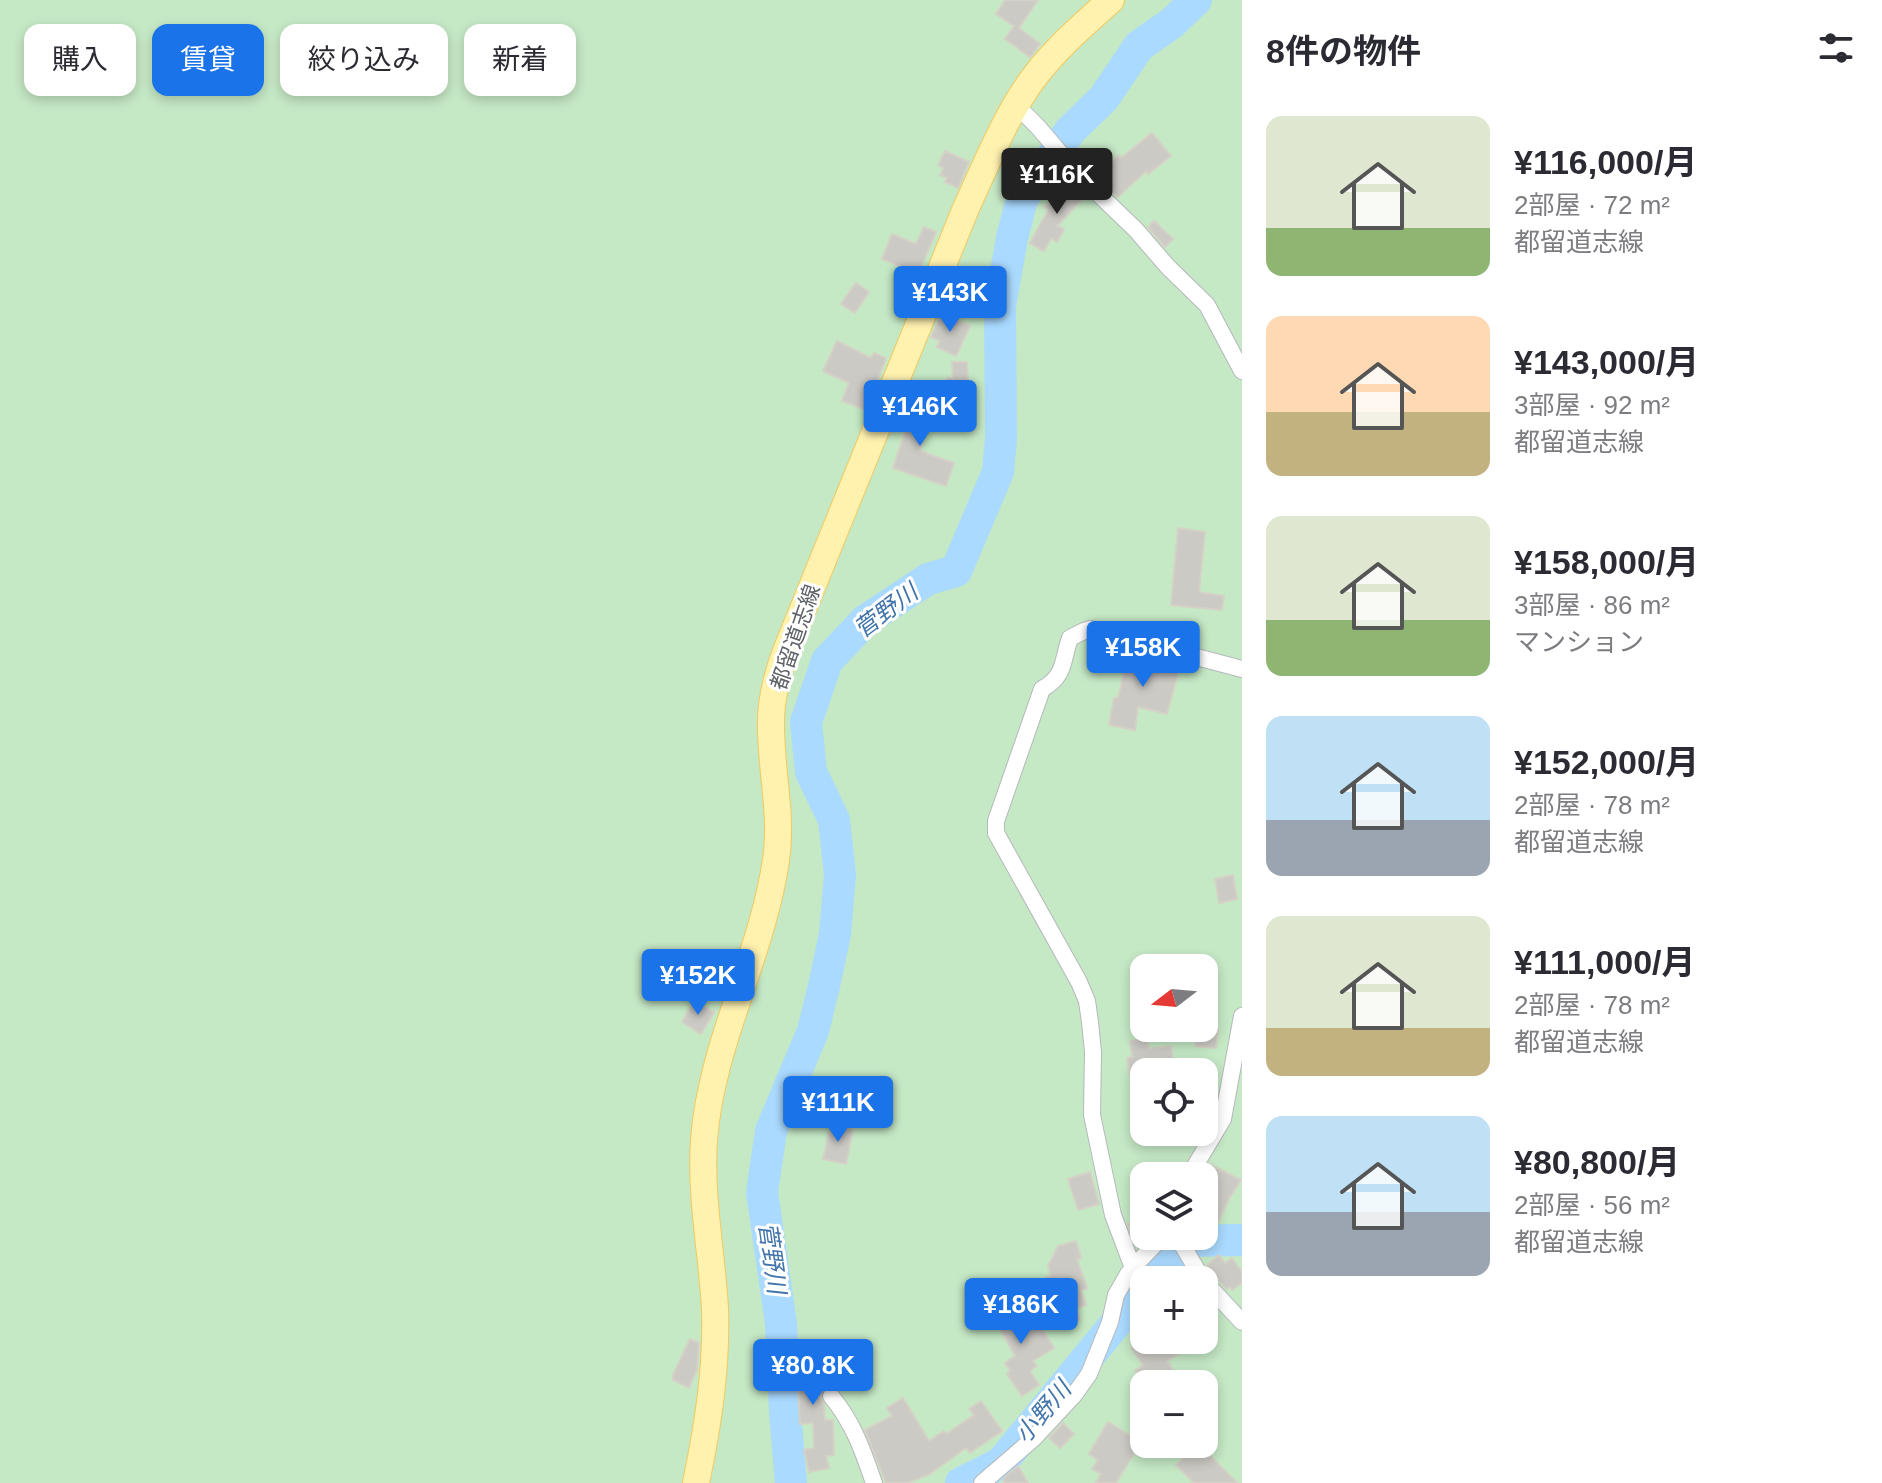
<!DOCTYPE html>
<html lang="ja">
<head>
<meta charset="utf-8">
<style>
  body { margin:0; font-family:Arial,"Noto Sans JP",sans-serif; background:#f7f7f7; color:#2b2b33; height:100vh; display:flex; flex-direction:column; font-size:30px; white-space:nowrap }
  * { box-sizing:border-box; margin:0 }
  p { font-size:26px; color:#7c7c81 }
  .icon { flex:none; width:44px; height:44px; fill:none; stroke:currentColor; stroke-width:2; stroke-linecap:round; stroke-linejoin:round }
  .map { position:relative; flex:1; overflow:hidden }
  .details { display:flex; flex-direction:column; background:#fff; width:640px }
  .details>* { flex:none }
  .guide { position:absolute; left:24px; top:24px; width:760px; height:72px; display:flex; gap:16px }
  .needle { width:52px; rotate:254deg }
  .fabs { position:absolute; left:1130px; top:954px; display:grid; gap:16px }
  .fabs a { display:grid; place-items:center; width:88px; height:88px; border-radius:16px; background:#fff; box-shadow:0 4px 12px #0003; font-size:40px }
  .price { position:absolute; translate:-50% -68px; padding:0 18px; border-radius:8px; background:#1a73e8; color:#fff; font-size:26px; line-height:52px; filter:drop-shadow(0 2px 4px #0008) }
  .price::after { content:''; position:absolute; left:50%; top:48px; width:24px; height:18px; margin-left:-12px; background:inherit; clip-path:polygon(0 0,100% 0,50% 100%) }
  .price.active { background:#222; color:#fff }
  ul { padding:0; list-style:none }
  li { display:flex; align-items:center; gap:24px; height:200px; padding:0 24px }
  li span { display:grid; place-items:center; flex:none; width:224px; height:160px; border-radius:16px; color:#555 }
  li>.icon { margin-inline-start:auto }
  span .icon { width:96px; height:96px; fill:#fffc; stroke-width:1 }
  li b { font-size:34px }
  h2 { display:flex; justify-content:space-between; align-items:center; height:96px; padding:0 24px; font-size:34px }
  .pill { padding:0 28px; border-radius:16px; background:#fff; box-shadow:0 4px 12px #0003; font-size:28px; line-height:72px }
  .pill.active { background:#1a73e8; color:#fff }
  main { display:flex; flex:1; min-height:0 }
  .map>svg:first-child { display:block }
</style>
</head>
<body>
<main>
<div class="map">
<svg width="1242" height="1483" viewBox="0 0 1242 1483">
  <rect width="100%" height="100%" fill="#f1efe8"/>
  <!-- green -->
  <path fill="#c5e8c5" fill-rule="evenodd" d="M0,0H1242V1483H0ZM1144,968H1204V1028H1144ZM1144,1072H1204V1132H1144ZM1144,1176H1204V1236H1144ZM1144,1280H1204V1340H1144ZM1144,1384H1204V1444H1144Z"/>
  <g fill="none" stroke-linecap="round" stroke-linejoin="round">
    <!-- river -->
    <g stroke="#aadaff" stroke-width="32">
      <polyline points="1152,1280 1184,1241 1242,1240"/>
      <polyline points="791,1483 785,1412 781,1324 762,1192 771,1131 813,1031 824,986 835,934 840,875 834,820 811,772 806,722 827,661 866,620 928,579 956,571 998,472 1001,438 1000,306 1012,238 1022,199 1070,131 1104,98 1139,46 1172,23 1196,0"/>
      <polyline points="961,1483 1001,1463 1144,1289"/>
    </g>
  </g>
  <!-- building -->
  <g fill="#cccac5" stroke="#d6d1c6" stroke-width="2">
    <polygon points="1005,0 1038,0 1019,28 1040,44 1030,57 1005,39 1014,26 996,14"/>
    <polygon points="1152,133 1171,156 1148,174 1146,171 1118,197 1096,176 1119,155 1121,158"/>
    <polygon points="945,151 969,162 958,188 945,182 947,178 940,175 944,168 938,165"/>
    <polygon points="1070,181 1085,196 1057,226 1064,229 1057,242 1051,238 1044,251 1030,243 1048,210 1045,207"/>
    <polygon points="1154,221 1173,239 1165,247 1148,227"/>
    <polygon points="924,227 936,232 918,274 882,259 892,234 916,244"/>
    <polygon points="856,283 869,292 855,313 841,304"/>
    <polygon points="942,313 970,326 956,356 937,347 940,341 931,337"/>
    <polygon points="837,341 871,358 874,353 886,358 866,410 842,401 849,383 823,371"/>
    <polygon points="952,362 967,362 969,412 948,413 947,378 953,378"/>
    <polygon points="910,401 933,407 920,451 954,463 946,486 893,468 906,429 902,428"/>
    <polygon points="1178,528 1205,532 1199,592 1224,596 1222,610 1171,605"/>
    <polygon points="1129,650 1180,665 1167,714 1138,707 1135,730 1109,725 1114,698 1118,698"/>
    <polygon points="1233,875 1237,899 1219,903 1215,879"/>
    <polygon points="694,1001 714,1012 701,1034 682,1022"/>
    <polygon points="1197,1028 1218,1029 1216,1048 1195,1046"/>
    <polygon points="1147,1038 1149,1049 1171,1046 1175,1072 1144,1072 1130,1075 1127,1058 1132,1057 1130,1041"/>
    <polygon points="831,1124 853,1130 846,1164 823,1159"/>
    <polygon points="1209,1164 1241,1180 1228,1201 1218,1223 1204,1216 1204,1172"/>
    <polygon points="1090,1172 1099,1204 1078,1210 1068,1179"/>
    <polygon points="1144,1219 1144,1240 1136,1245 1128,1224"/>
    <polygon points="1076,1241 1081,1258 1077,1259 1087,1288 1081,1290 1086,1305 1076,1309 1080,1320 1067,1324 1057,1294 1052,1296 1046,1277 1051,1276 1048,1266 1058,1246"/>
    <polygon points="1219,1255 1225,1263 1232,1258 1242,1272 1242,1283 1232,1290 1230,1287 1227,1289 1212,1273 1207,1265"/>
    <polygon points="1000,1295 1020,1331 1036,1320 1054,1348 1033,1361 1037,1366 1030,1371 1039,1385 1022,1396 1007,1374 1010,1371 1005,1363 1015,1356 986,1303"/>
    <polygon points="690,1339 699,1343 697,1370 689,1388 673,1380 673,1375"/>
    <polygon points="1143,1340 1202,1340 1167,1361 1183,1384 1158,1384 1154,1378 1145,1384 1135,1371 1143,1365 1131,1348"/>
    <polygon points="817,1345 823,1388 820,1398 824,1405 825,1420 833,1420 834,1455 826,1456 829,1468 809,1472 804,1450 814,1448 813,1423 800,1424 798,1386 793,1348"/>
    <polygon points="903,1398 929,1441 944,1431 946,1434 974,1415 969,1409 981,1401 1002,1431 970,1453 966,1448 928,1475 907,1483 886,1483 865,1430 892,1416 887,1408"/>
    <polygon points="1108,1422 1141,1442 1116,1483 1096,1483 1101,1474 1092,1469 1098,1460 1089,1454"/>
    <polygon points="1063,1423 1074,1434 1060,1448 1049,1438"/>
    <polygon points="1197,1444 1199,1444 1237,1483 1194,1483 1176,1465"/>
    <polygon points="1018,1466 1028,1483 1005,1483 1003,1479"/>
  </g>
  <g fill="none" stroke-linecap="round" stroke-linejoin="round">
    <defs>
      <g id="street">
        <polyline points="1017,106 1038,127 1078,174 1136,230 1168,267 1207,305 1242,371"/>
        <polyline points="1189,1176 1223,1119 1242,1016"/>
        <polyline points="1177,1236 1203,1280"/>
        <path d="M1133,1268L1113,1215L1092,1115L1093,1052L1090,1022L1087,1001L1079,982L996,833V821L1042,689C1066,676 1062,660 1070,638L1084,631L1091,629L1242,669"/>
        <polyline points="1204,1281 1242,1322"/>
        <path d="M831,1396C853,1422 863,1451 874,1483"/>
        <polyline points="982,1483 1033,1439 1074,1395 1089,1374 1110,1322 1116,1295 1128,1274 1140,1260 1163,1236"/>
      </g>
      <path id="primary" d="M696,1483C708,1425 717,1368 715,1309C712,1253 700,1196 704,1140C711,1044 762,956 776,860C783,814 770,768 771,721C771,697 778,673 786,651L966,208C986,165 1004,119 1032,80C1054,50 1083,25 1111,0"/>
    </defs>
    <!-- street casing -->
    <use href="#street" stroke="#b5b8bc" stroke-width="18"/>
    <!-- primary casing -->
    <use href="#primary" stroke="#f2c960" stroke-width="28"/>
    <!-- street -->
    <use href="#street" stroke="#fff" stroke-width="16"/>
    <!-- primary -->
    <use href="#primary" stroke="#fff2af" stroke-width="26"/>
  </g>
  <g text-anchor="middle" stroke-width="6" stroke-linejoin="round" paint-order="stroke">
    <!-- street labels -->
    <g font-size="22" fill="#5f6368" stroke="#fff">
      <text transform="translate(795 637) rotate(-71)" y="8">都留道志線</text>
    </g>
    <!-- water labels -->
    <g font-size="24" font-style="italic" fill="#4174aa" stroke="#fff">
      <text transform="translate(886 611) rotate(-37)" y="8">菅野川</text>
      <text transform="translate(772 1258) rotate(82)" y="8">菅野川</text>
      <text transform="translate(1043 1412) rotate(-50)" y="8">小野川</text>
    </g>
  </g>
</svg>
<div class="fabs">
<a><svg class="needle" viewBox="-14 -14 28 28"><path d="M0-13l5 13h-10z" fill="#e53935"/><path d="M0 13l5-13h-10z" fill="#7c7c81"/></svg></a>
<a><svg class="icon" aria-label="locate" viewBox="0 0 24 24"><circle cx="12" cy="12" r="6"/><path d="M12 2v4M12 18v4M2 12h4M18 12h4"/></svg></a>
<a><svg class="icon" aria-label="layers" viewBox="0 0 24 24"><path d="M12 4l9 5-9 5-9-5zM3 14l9 5 9-5"/></svg></a>
<a>+</a>
<a>−</a>
</div>
<b class="price active" style="left:1057px;top:216px">¥116K</b>
<b class="price" style="left:950px;top:334px">¥143K</b>
<b class="price" style="left:920px;top:448px">¥146K</b>
<b class="price" style="left:1143px;top:689px">¥158K</b>
<b class="price" style="left:698px;top:1017px">¥152K</b>
<b class="price" style="left:838px;top:1144px">¥111K</b>
<b class="price" style="left:1021px;top:1346px">¥186K</b>
<b class="price" style="left:813px;top:1407px">¥80.8K</b>
<div class="guide">
<a class="pill">購入</a>
<a class="pill active">賃貸</a>
<a class="pill">絞り込み</a>
<a class="pill">新着</a>
</div>
</div>
<section class="details">
<h2>8件の物件<svg class="icon" aria-label="filters" viewBox="0 0 24 24"><path d="M4 7h16M4 17h16"/><circle cx="9" cy="7" r="2"/><circle cx="15" cy="17" r="2"/></svg></h2>
<ul>
<li><span style="background:linear-gradient(#dfe7d0 70%,#8fb573 0)"><svg class="icon" aria-label="home" viewBox="0 0 24 24"><path d="M3 11l9-7 9 7M6 9v11h12V9"/></svg></span><div><b>¥116,000/月</b><p>2部屋 · 72 m²</p><p>都留道志線</p></div></li>
<li><span style="background:linear-gradient(#ffd9b3 60%,#c2b280 0)"><svg class="icon" aria-label="home" viewBox="0 0 24 24"><path d="M3 11l9-7 9 7M6 9v11h12V9"/></svg></span><div><b>¥143,000/月</b><p>3部屋 · 92 m²</p><p>都留道志線</p></div></li>
<li><span style="background:linear-gradient(#dfe7d0 65%,#8fb573 0)"><svg class="icon" aria-label="home" viewBox="0 0 24 24"><path d="M3 11l9-7 9 7M6 9v11h12V9"/></svg></span><div><b>¥158,000/月</b><p>3部屋 · 86 m²</p><p>マンション</p></div></li>
<li><span style="background:linear-gradient(#bfe0f5 65%,#9aa5b1 0)"><svg class="icon" aria-label="home" viewBox="0 0 24 24"><path d="M3 11l9-7 9 7M6 9v11h12V9"/></svg></span><div><b>¥152,000/月</b><p>2部屋 · 78 m²</p><p>都留道志線</p></div></li>
<li><span style="background:linear-gradient(#dfe7d0 70%,#c2b280 0)"><svg class="icon" aria-label="home" viewBox="0 0 24 24"><path d="M3 11l9-7 9 7M6 9v11h12V9"/></svg></span><div><b>¥111,000/月</b><p>2部屋 · 78 m²</p><p>都留道志線</p></div></li>
<li><span style="background:linear-gradient(#bfe0f5 60%,#9aa5b1 0)"><svg class="icon" aria-label="home" viewBox="0 0 24 24"><path d="M3 11l9-7 9 7M6 9v11h12V9"/></svg></span><div><b>¥80,800/月</b><p>2部屋 · 56 m²</p><p>都留道志線</p></div></li>
</ul>
</section>
</main>
</body>
</html>
